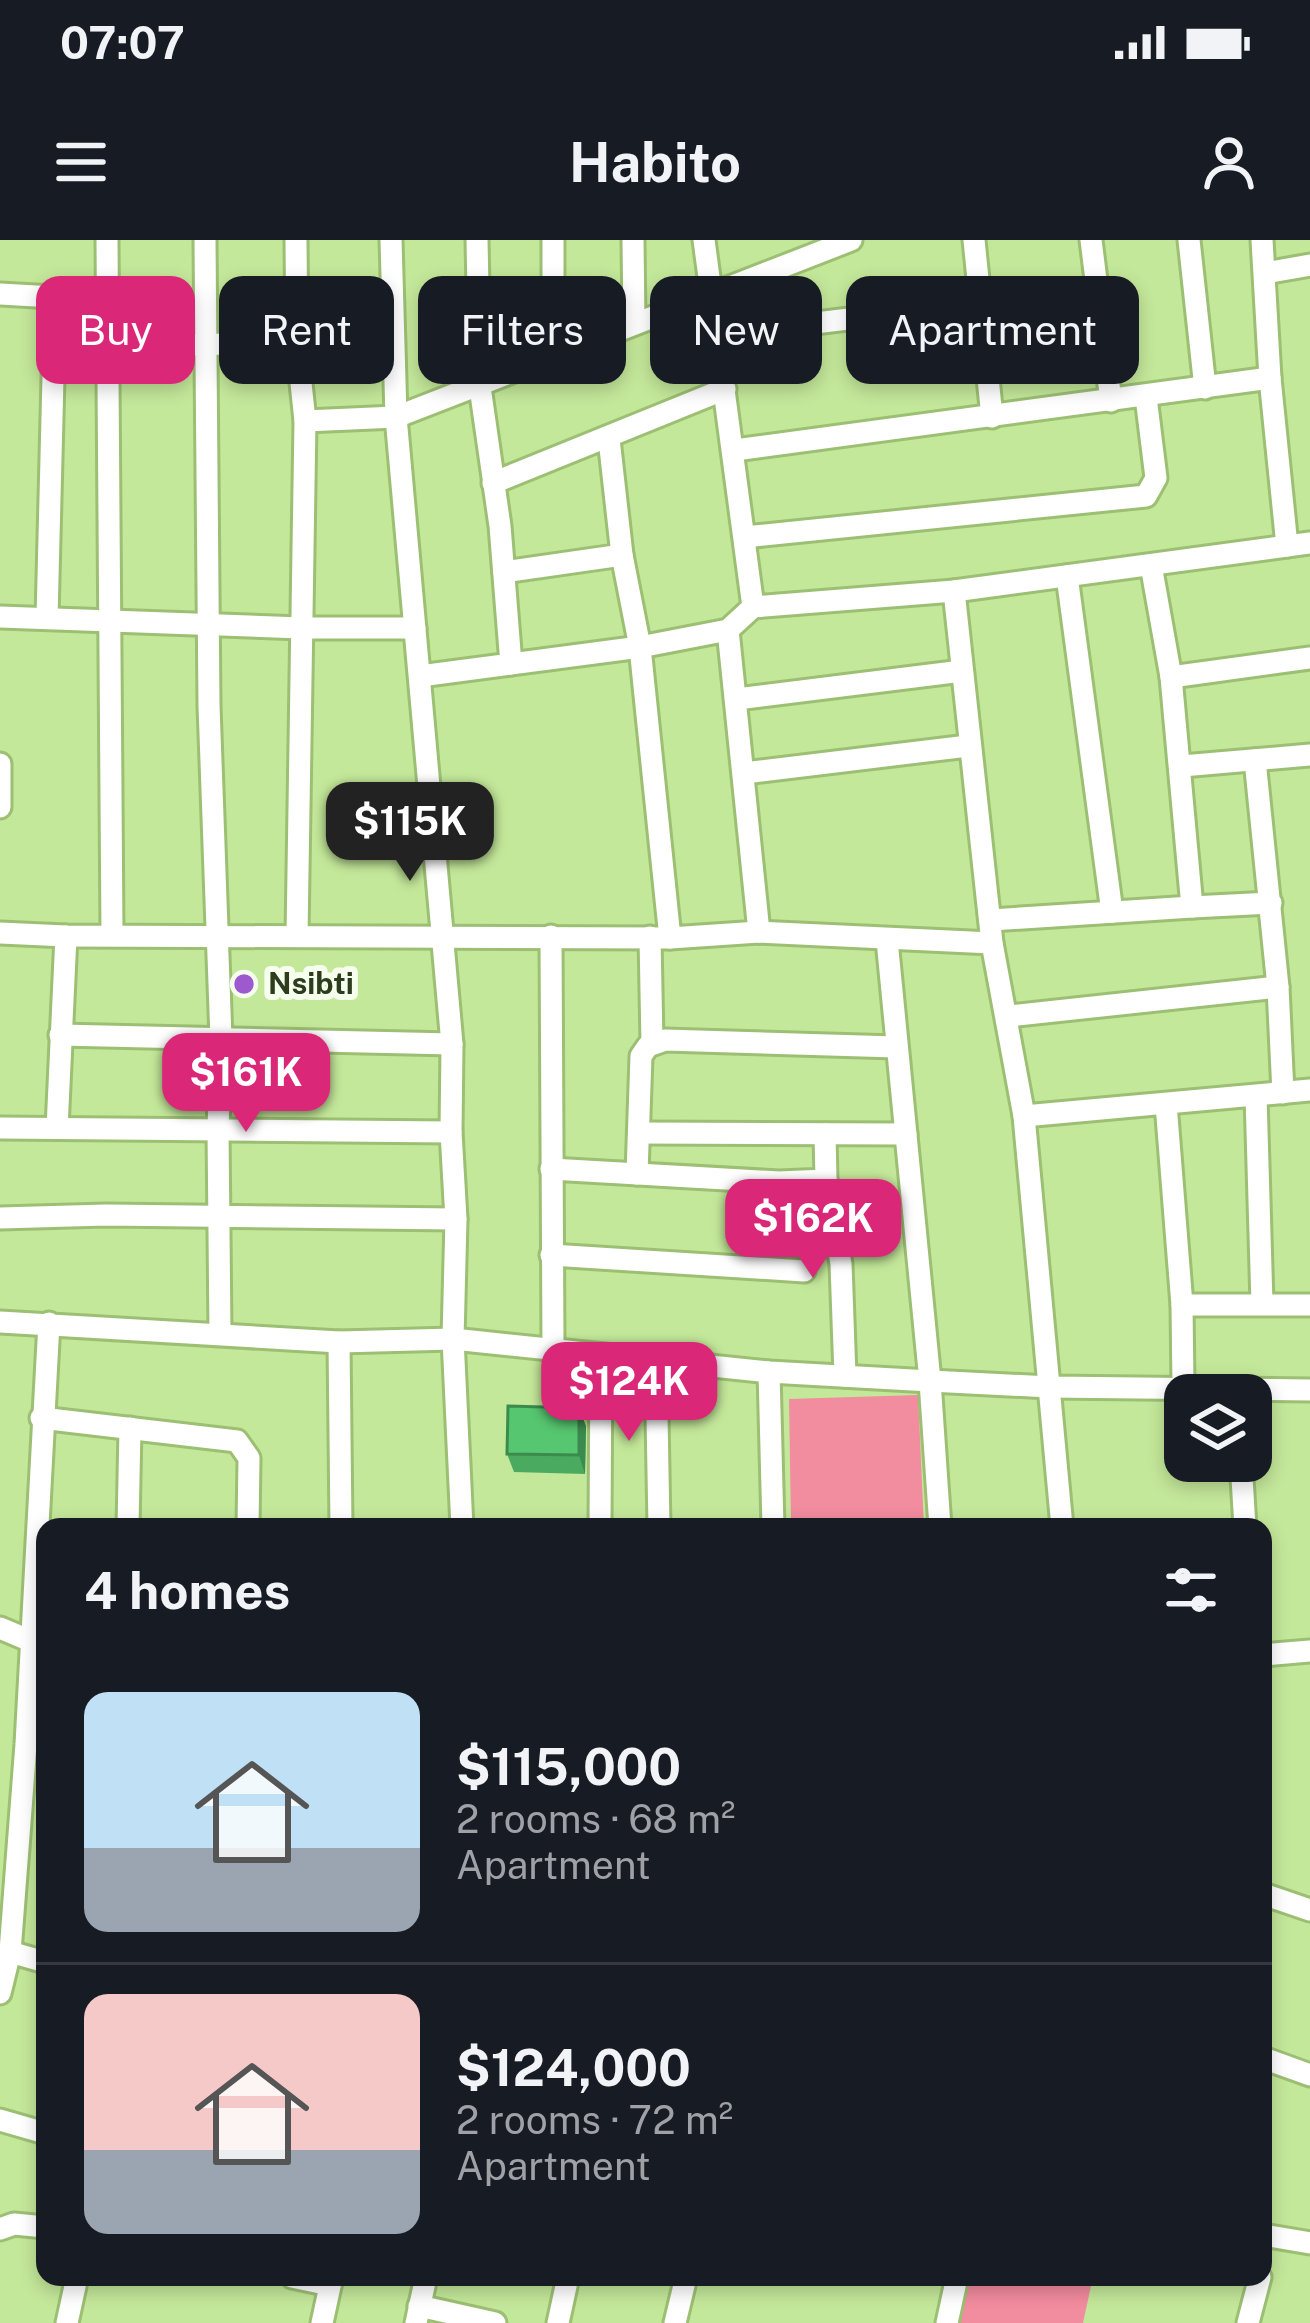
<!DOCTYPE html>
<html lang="en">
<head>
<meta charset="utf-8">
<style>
  body { margin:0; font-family:"Public Sans",sans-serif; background:#242831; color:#f1f3f6; height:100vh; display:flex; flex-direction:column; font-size:45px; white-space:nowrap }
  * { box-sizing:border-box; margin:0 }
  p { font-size:39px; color:#9ea1a6 }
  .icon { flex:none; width:66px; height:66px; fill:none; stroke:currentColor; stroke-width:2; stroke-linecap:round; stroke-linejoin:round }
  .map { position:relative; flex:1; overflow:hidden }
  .side { position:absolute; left:36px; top:1278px; width:1236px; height:768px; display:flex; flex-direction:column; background:#171b24; border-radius:24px; box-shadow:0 6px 18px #0003 }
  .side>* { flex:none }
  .top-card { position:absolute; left:36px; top:36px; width:1239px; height:108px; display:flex; gap:24px }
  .tools { position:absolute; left:1164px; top:1134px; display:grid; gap:24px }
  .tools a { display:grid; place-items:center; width:108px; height:108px; border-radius:24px; background:#171b24; box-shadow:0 6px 18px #0003; font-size:60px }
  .price { position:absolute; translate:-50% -102px; padding:0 27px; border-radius:24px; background:#db2777; color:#fff; font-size:39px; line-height:78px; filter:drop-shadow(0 3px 6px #0008) }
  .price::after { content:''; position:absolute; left:50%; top:72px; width:36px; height:27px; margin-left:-18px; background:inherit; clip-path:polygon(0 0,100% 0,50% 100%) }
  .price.current { background:#222; color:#fff }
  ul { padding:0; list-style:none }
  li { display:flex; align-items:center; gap:36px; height:300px; padding:0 48px }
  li+li { border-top:3px solid #363941 }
  li span { display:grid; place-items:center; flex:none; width:336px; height:240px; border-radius:24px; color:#555 }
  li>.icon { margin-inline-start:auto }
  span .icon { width:144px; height:144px; fill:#fffc; stroke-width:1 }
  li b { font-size:51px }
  h2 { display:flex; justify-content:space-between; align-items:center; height:144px; padding:0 48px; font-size:51px }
  .tag { padding:0 42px; border-radius:24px; background:#171b24; box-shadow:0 6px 18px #0003; font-size:42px; line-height:108px }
  .tag.current { background:#db2777; color:#fff }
  .status { display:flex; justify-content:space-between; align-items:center; height:84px; padding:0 60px; background:#171b24; direction:ltr }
  .status svg { height:33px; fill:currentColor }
  header { display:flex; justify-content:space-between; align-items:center; height:156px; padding:0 48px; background:#171b24; font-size:54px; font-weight:700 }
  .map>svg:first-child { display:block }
</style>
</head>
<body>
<div class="status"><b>07:07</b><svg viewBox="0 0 49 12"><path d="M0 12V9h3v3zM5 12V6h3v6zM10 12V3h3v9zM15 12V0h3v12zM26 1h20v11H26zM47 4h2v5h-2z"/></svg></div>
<header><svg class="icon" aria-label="menu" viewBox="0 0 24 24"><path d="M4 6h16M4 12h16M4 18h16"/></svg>Habito<svg class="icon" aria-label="person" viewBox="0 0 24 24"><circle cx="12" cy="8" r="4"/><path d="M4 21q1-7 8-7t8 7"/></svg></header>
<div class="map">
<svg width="1310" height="2083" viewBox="0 0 1310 2083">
  <rect width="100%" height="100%" fill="#c4e89a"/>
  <!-- green -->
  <g fill="#f28c9f">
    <polygon points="918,1155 924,1287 791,1287 789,1159"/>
    <polygon points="967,2037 1093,2037 1083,2083 956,2083"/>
  </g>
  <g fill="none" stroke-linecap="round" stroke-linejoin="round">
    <defs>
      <g id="street">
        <polyline points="107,0 112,694"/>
        <polyline points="205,0 209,466 221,799 218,890 220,1094"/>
        <polyline points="296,0 297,105 305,181 297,696"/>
        <polyline points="391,0 396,177 452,804 451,892 456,979 453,1099 462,1287"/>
        <polyline points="477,0 480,147 500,286 511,424"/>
        <polyline points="633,0 634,83"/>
        <polyline points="704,0 753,367"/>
        <polyline points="974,0 992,177"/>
        <polyline points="1091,0 1111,161"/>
        <polyline points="1189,0 1205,148"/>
        <polyline points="1262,0 1270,138 1287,306"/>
        <polyline points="1265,33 1310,25"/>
        <polyline points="0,54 107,60"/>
        <polyline points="717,95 980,63"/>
        <polyline points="107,107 392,100"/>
        <polyline points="553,115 553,0"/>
        <polyline points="305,181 396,177 851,0"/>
        <polyline points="609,199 622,315 640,407 670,698"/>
        <polyline points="735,210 1270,138"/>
        <polyline points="493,243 725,149"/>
        <polyline points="745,297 1146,256 1156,238 1146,157"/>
        <polyline points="1151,325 1171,437 1192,667 1271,663"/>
        <polyline points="504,332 622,315"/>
        <polyline points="1067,336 1112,672"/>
        <polyline points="954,351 992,703 1024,876 1062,1287"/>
        <polyline points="0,377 302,388 415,388"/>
        <polyline points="47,378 55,57"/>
        <polyline points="728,390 759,692"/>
        <polyline points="420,436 640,407 728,390 753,367 954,351 1310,303"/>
        <polyline points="1171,437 1310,418"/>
        <polyline points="737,459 962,431"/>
        <polyline points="1255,520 1278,747 1283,853"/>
        <polyline points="0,524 0,567"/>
        <polyline points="1182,526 1310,515"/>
        <polyline points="744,533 968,506"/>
        <polyline points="991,680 1192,667"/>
        <polyline points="0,693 66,696 670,698 759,692 992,703"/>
        <polyline points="551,696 553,1108"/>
        <polyline points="650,697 652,803"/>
        <polyline points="887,700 930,1141 940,1287"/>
        <polyline points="1009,776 1278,747"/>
        <polyline points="60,795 452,804"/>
        <polyline points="1256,856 1262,1064"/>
        <polyline points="1166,864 1182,1065 1310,1065"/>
        <polyline points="1024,876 1310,850"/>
        <polyline points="0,888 451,892"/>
        <polyline points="57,888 66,696"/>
        <polyline points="640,893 906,894"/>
        <polyline points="551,929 779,942 826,940 825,894"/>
        <polyline points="637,934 641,816 648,806 665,800 896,807"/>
        <polyline points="826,940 841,1024 845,1136"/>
        <polyline points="0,978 106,975 456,979"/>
        <polyline points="551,1015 804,1031"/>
        <polyline points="1182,1065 1183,1147"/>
        <polyline points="0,1082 339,1102 453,1099 769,1132 930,1141 1050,1147 1310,1150"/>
        <polyline points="339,1102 341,1287"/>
        <polyline points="656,1121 659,1287"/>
        <polyline points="769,1132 773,1287"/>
        <polyline points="41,1178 237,1201 249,1218 248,1287"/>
        <polyline points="1241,1221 1245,1287"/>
        <polyline points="128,1287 130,1188"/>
        <polyline points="600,1287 601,1115"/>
        <polyline points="0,1388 45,1407"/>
        <polyline points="1263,1415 1310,1411"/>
        <polyline points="1263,1654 1310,1670"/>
        <polyline points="10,1712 45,1722"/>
        <polyline points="0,1753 10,1712 26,1504 49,1083"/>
        <polyline points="1263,1818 1310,1835"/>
        <polyline points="0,1880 45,1893"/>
        <polyline points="0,1989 14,1984 45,1987"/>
        <polyline points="1263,1995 1310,2003"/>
        <polyline points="292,2037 330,2045"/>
        <polyline points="419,2066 495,2083"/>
        <polyline points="67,2083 77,2037"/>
        <polyline points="322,2083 332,2037"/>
        <polyline points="416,2083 426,2037"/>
        <polyline points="558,2083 568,2037"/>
        <polyline points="675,2083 686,2037"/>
        <polyline points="947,2083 957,2037"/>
        <polyline points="1248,2083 1260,2037"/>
      </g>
    </defs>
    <!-- street casing -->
    <use href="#street" stroke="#9cbf73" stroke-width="27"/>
    <!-- street -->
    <use href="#street" stroke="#fff" stroke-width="21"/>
  </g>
  <!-- wall -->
  <polygon fill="#4aaa60" points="586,1186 585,1234 514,1232 507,1214"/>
  <!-- shaded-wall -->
  <polygon fill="#3c8b4e" points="579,1168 586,1186 585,1234 579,1215"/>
  <!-- building -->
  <polygon fill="#56c670" stroke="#3c8b4e" stroke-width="3" points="508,1166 579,1168 579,1215 507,1214"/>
  <!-- markers -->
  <circle fill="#9d59ce" stroke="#f6feee" stroke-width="4.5" cx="244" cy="744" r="12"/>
  <g text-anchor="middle" stroke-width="12" stroke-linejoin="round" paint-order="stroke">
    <!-- poi labels -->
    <g font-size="30" font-weight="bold" fill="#2e3c1d" stroke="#f6feee" text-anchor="start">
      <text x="268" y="754">Nsibti</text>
    </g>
  </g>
</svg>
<div class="tools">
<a><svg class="icon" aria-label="layers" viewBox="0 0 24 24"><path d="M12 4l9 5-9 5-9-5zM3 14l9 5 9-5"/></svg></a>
</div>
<b class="price current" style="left:410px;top:644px">$115K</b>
<b class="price" style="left:246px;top:895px">$161K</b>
<b class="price" style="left:813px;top:1041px">$162K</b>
<b class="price" style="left:629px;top:1204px">$124K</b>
<div class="top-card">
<a class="tag current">Buy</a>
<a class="tag">Rent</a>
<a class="tag">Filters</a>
<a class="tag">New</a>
<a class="tag">Apartment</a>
</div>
<section class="side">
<h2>4 homes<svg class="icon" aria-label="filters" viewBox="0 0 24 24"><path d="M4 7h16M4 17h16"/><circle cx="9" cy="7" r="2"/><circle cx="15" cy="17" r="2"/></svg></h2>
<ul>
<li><span style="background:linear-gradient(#bfe0f5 65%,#9aa5b1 0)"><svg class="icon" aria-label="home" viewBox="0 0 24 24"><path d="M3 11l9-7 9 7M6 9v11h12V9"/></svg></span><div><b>$115,000</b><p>2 rooms · 68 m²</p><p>Apartment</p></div></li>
<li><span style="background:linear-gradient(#f6c9c9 65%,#9aa5b1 0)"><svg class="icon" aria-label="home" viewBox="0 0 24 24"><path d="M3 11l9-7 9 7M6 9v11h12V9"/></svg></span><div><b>$124,000</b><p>2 rooms · 72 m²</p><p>Apartment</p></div></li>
</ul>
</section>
</div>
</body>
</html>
